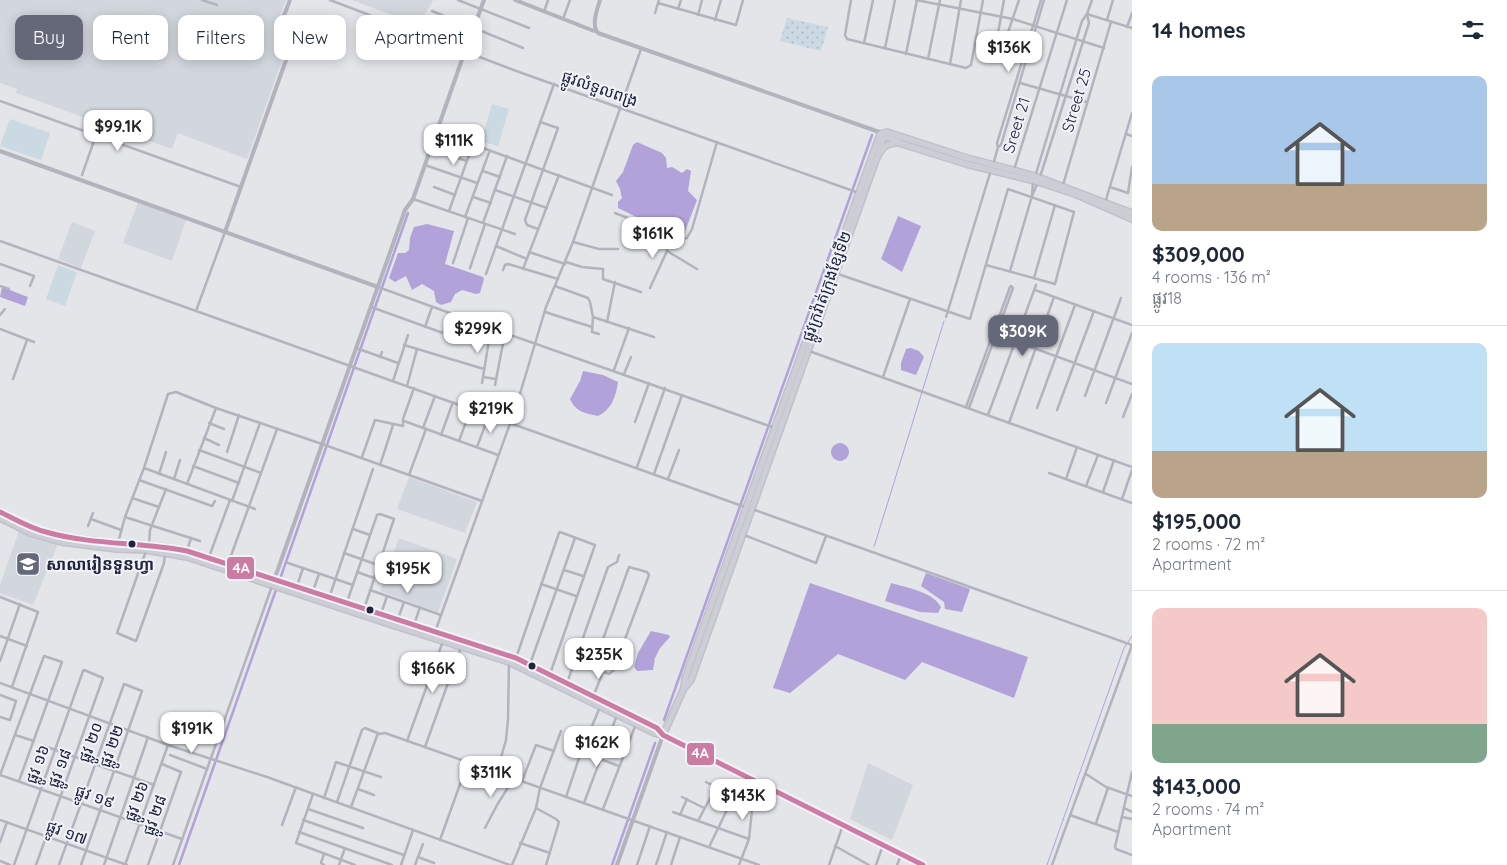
<!DOCTYPE html>
<html lang="en">
<head>
<meta charset="utf-8">
<style>
  body { margin:0; font-family:Quicksand,"Noto Sans Khmer",sans-serif; background:#f6f6f7; color:#1f2937; height:100vh; display:flex; flex-direction:column; font-size:19px; white-space:nowrap }
  * { box-sizing:border-box; margin:0 }
  p { font-size:16px; color:#747a83 }
  .icon { flex:none; width:28px; height:28px; fill:none; stroke:currentColor; stroke-width:2; stroke-linecap:round; stroke-linejoin:round }
  .map { position:relative; flex:1; overflow:hidden }
  .drawer { display:flex; flex-direction:column; background:#fff; width:375px }
  .drawer>* { flex:none }
  .top-card { position:absolute; left:15px; top:15px; width:475px; height:45px; display:flex; gap:10px }
  .price { position:absolute; translate:-50% -42px; padding:0 11px; border-radius:10px; background:#fff; color:#222; font-size:16px; line-height:32px; filter:drop-shadow(0 1px 2px #0008) }
  .price::after { content:''; position:absolute; left:50%; top:30px; width:15px; height:11px; margin-left:-8px; background:inherit; clip-path:polygon(0 0,100% 0,50% 100%) }
  .price.on { background:#646879; color:#fff }
  ul { padding:0; list-style:none }
  li { display:grid; align-content:center; gap:10px; height:265px; padding:0 20px }
  li+li { border-top:1px solid #e0e1e3 }
  li span { display:grid; place-items:center; height:155px; border-radius:10px; color:#555 }
  li>.icon { margin-inline-start:auto }
  span .icon { width:90px; height:90px; fill:#fffc; stroke-width:1 }
  li b { font-size:21px }
  h2 { display:flex; justify-content:space-between; align-items:center; height:60px; padding:0 20px; font-size:21px }
  .tag { padding:0 18px; border-radius:10px; background:#fff; box-shadow:0 2px 12px #0003; font-size:18px; line-height:45px }
  .tag.on { background:#646879; color:#fff }
  main { display:flex; flex:1; min-height:0 }
  .map>svg:first-child { display:block }
</style>
</head>
<body>
<main>
<div class="map">
<svg width="1132" height="865" viewBox="0 0 1132 865">
  <defs>
    <pattern id="grass-dots" width="8" height="8" patternUnits="userSpaceOnUse" patternTransform="scale(1.25)"><rect width="8" height="8" fill="#cbd9e3"/><path d="M2 2h.1M6 6h.1" fill="none" stroke="#aebac4" stroke-width="1.8" stroke-linecap="round"/></pattern>
  </defs>
  <rect width="100%" height="100%" fill="#e3e5e9"/>
  <!-- built -->
  <g fill="#d2d6dd">
    <polygon points="0,0 286,0 273,32 290,38 247,159 178,133 172,149 16,93 17,89 0,83"/>
    <polygon points="352,0 433,0 419,25"/>
    <polygon points="138,202 186,220 172,261 123,243"/>
    <polygon points="72,222 95,231 81,268 58,259"/>
    <polygon points="409,477 477,502 465,533 397,509"/>
    <polygon points="19,531 58,544 33,605 0,593 0,585"/>
    <polygon points="399,538 457,559 438,612 380,591"/>
    <polygon points="868,763 913,785 892,840 850,819"/>
  </g>
  <!-- grass -->
  <polygon fill="url(#grass-dots)" points="787,18 828,27 821,51 780,41"/>
  <!-- park -->
  <g fill="#cbd9e3">
    <polygon points="492,104 509,109 498,146 481,141"/>
    <polygon points="10,119 50,133 41,160 0,146"/>
    <polygon points="58,265 77,272 65,306 46,299"/>
  </g>
  <!-- water -->
  <g fill="#b1a2da">
    <polygon points="637,142 662,153 666,158 667,168 672,167 682,173 687,169 691,171 688,191 697,200 684,234 651,224 618,208 618,202 622,198 620,189 616,181 623,172 633,145"/>
    <polygon points="898,216 921,226 902,272 881,259"/>
    <polygon points="427,224 454,231 445,264 483,277 484,279 480,293 476,294 462,290 455,294 451,302 441,305 436,302 434,291 422,284 412,290 406,276 395,282 389,278 398,253 405,253 409,250 410,238 414,227"/>
    <polygon points="2,287 28,297 25,306 0,297"/>
    <polygon points="911,348 919,351 924,357 916,375 901,370 901,363 906,349"/>
    <path d="M583,371L603,375L618,382C616,397 611,410 598,416C584,413 576,412 570,399L580,381Z"/>
    <circle cx="840" cy="452" r="9"/>
    <polygon points="926,573 970,589 962,612 945,609 944,602 921,586"/>
    <polygon points="810,583 1028,657 1014,698 922,662 905,680 838,654 790,693 773,688"/>
    <path d="M891,583C907,588 932,591 941,607L938,613L920,612L885,601Z"/>
    <polygon points="651,631 669,635 670,637 660,648 655,658 653,670 637,671 634,667 638,653"/>
  </g>
  <g fill="none" stroke-linecap="round" stroke-linejoin="round">
    <!-- stream -->
    <g stroke="#b1a2da" stroke-width="1">
      <polyline points="874,547 944,321"/>
      <polyline points="1047,865 1124,648 1132,636"/>
    </g>
    <!-- canal -->
    <g stroke="#b1a2da" stroke-width="2.5">
      <polyline points="279,582 408,213"/>
      <polyline points="664,720 872,135"/>
      <polyline points="179,865 277,587"/>
      <polyline points="612,865 655,743"/>
    </g>
    <defs>
      <polyline id="secondary" points="663,735 923,865"/>
      <g id="primary">
        <polyline points="878,152 884,136 900,142"/>
        <path d="M0,512C17,520 34,530 53,534C97,545 143,541 187,551L516,658L657,728L663,735"/>
        <polyline points="0,518 30,533 61,542 117,549 146,550 187,557 392,625 509,662 654,733 663,735"/>
        <path d="M684,688L691,680L876,160C881,149 886,142 899,143L966,164L1038,182L1075,194L1132,219"/>
        <polyline points="663,735 684,688 685,678 880,134 887,132 964,157 1035,176 1132,213"/>
      </g>
    </defs>
    <!-- secondary casing -->
    <use href="#secondary" stroke="#bfc1c9" stroke-width="6"/>
    <!-- primary casing -->
    <use href="#primary" stroke="#c0c1c9" stroke-width="8"/>
    <!-- minor -->
    <g stroke="#b2b3bc" stroke-width="2.5">
      <polyline points="202,0 217,5"/>
      <polyline points="330,0 519,72 859,193"/>
      <polyline points="458,0 529,28"/>
      <polyline points="851,0 845,35 847,39 966,68 971,65 983,0"/>
      <polyline points="916,0 1013,19 1104,48"/>
      <polyline points="1004,0 996,44 997,48 1002,50 1019,0"/>
      <polyline points="658,3 736,25 743,0"/>
      <polyline points="678,9 681,0"/>
      <polyline points="432,11 523,48"/>
      <polyline points="544,12 548,0"/>
      <polyline points="655,13 659,0"/>
      <polyline points="1087,14 1132,28"/>
      <polyline points="698,15 702,0"/>
      <polyline points="563,19 570,0"/>
      <polyline points="715,20 721,0"/>
      <polyline points="1107,20 1113,0"/>
      <polyline points="1127,27 1132,13"/>
      <polyline points="864,43 873,0"/>
      <polyline points="885,48 895,0"/>
      <polyline points="906,54 917,0"/>
      <polyline points="928,59 940,0"/>
      <polyline points="950,64 961,0"/>
      <polyline points="1020,83 1087,102"/>
      <polyline points="0,101 241,187"/>
      <polyline points="436,131 612,195"/>
      <polyline points="1126,134 1132,136"/>
      <polyline points="998,147 997,143 1041,0"/>
      <polyline points="445,154 467,161"/>
      <polyline points="425,165 477,183"/>
      <polyline points="993,165 998,147 1001,145 1044,0"/>
      <polyline points="1014,170 1067,0"/>
      <polyline points="483,171 500,177"/>
      <polyline points="82,175 96,135"/>
      <polyline points="1035,177 1082,21 1087,14 1092,0"/>
      <polyline points="1040,177 1089,23 1087,14"/>
      <polyline points="1063,185 1111,22"/>
      <polyline points="434,187 455,195"/>
      <polyline points="1110,187 1128,193 1132,167"/>
      <polyline points="495,190 547,208"/>
      <polyline points="1032,196 1033,182"/>
      <polyline points="473,197 491,203"/>
      <polyline points="413,199 515,234"/>
      <polyline points="1105,203 1132,113"/>
      <polyline points="449,211 473,144"/>
      <polyline points="615,213 641,223 645,228 682,239 687,238 692,229 717,142"/>
      <polyline points="465,217 490,150"/>
      <polyline points="483,223 507,156"/>
      <polyline points="538,229 527,225 525,220 558,128 540,122"/>
      <polyline points="0,241 745,507"/>
      <polyline points="573,242 599,249 618,249"/>
      <polyline points="496,246 527,259"/>
      <polyline points="667,251 697,269"/>
      <polyline points="529,252 565,264"/>
      <polyline points="566,262 582,267 603,269 603,279 641,292"/>
      <polyline points="453,263 468,218"/>
      <polyline points="0,264 34,276 30,286"/>
      <polyline points="470,268 485,224"/>
      <polyline points="523,269 559,175"/>
      <polyline points="503,270 505,265 508,264 558,279"/>
      <polyline points="1010,271 1032,196 1038,182"/>
      <polyline points="835,273 970,319 1008,189 1074,212 1055,284 986,265"/>
      <polyline points="486,274 554,84"/>
      <polyline points="1034,278 1055,205"/>
      <polyline points="0,286 9,289"/>
      <polyline points="555,286 588,298 590,302 593,317 654,337"/>
      <polyline points="378,287 505,333 775,428"/>
      <polyline points="650,288 667,251 670,236"/>
      <polyline points="1035,290 1132,325"/>
      <polyline points="371,307 443,333 450,313"/>
      <polyline points="196,311 225,232"/>
      <polyline points="545,312 592,327"/>
      <polyline points="0,315 5,309"/>
      <polyline points="593,317 592,332 599,334"/>
      <polyline points="946,317 991,170"/>
      <polyline points="607,322 615,282"/>
      <polyline points="425,327 432,307"/>
      <polyline points="0,329 34,342"/>
      <polyline points="443,333 452,336"/>
      <polyline points="995,334 1132,384"/>
      <polyline points="404,345 484,369"/>
      <polyline points="356,348 398,363"/>
      <polyline points="809,351 1132,467"/>
      <polyline points="380,357 382,352"/>
      <polyline points="614,370 629,328"/>
      <polyline points="624,374 631,357"/>
      <polyline points="483,377 496,379"/>
      <polyline points="883,377 910,299"/>
      <polyline points="13,379 27,340"/>
      <polyline points="393,381 408,335"/>
      <polyline points="482,383 491,328"/>
      <polyline points="495,385 505,333"/>
      <polyline points="407,386 417,349"/>
      <polyline points="1085,396 1121,298"/>
      <polyline points="1106,403 1132,333"/>
      <polyline points="966,407 1010,287 1011,286 1013,288 969,408"/>
      <polyline points="1037,408 1075,305"/>
      <polyline points="1057,410 1094,311"/>
      <polyline points="988,415 1036,285"/>
      <polyline points="1123,417 1132,394"/>
      <polyline points="404,421 498,455"/>
      <polyline points="635,422 649,383"/>
      <polyline points="209,423 224,429"/>
      <polyline points="1009,423 1054,297"/>
      <polyline points="423,428 435,396"/>
      <polyline points="441,435 453,402"/>
      <polyline points="204,438 219,445"/>
      <polyline points="459,441 471,408"/>
      <polyline points="322,444 482,501"/>
      <polyline points="477,447 489,415"/>
      <polyline points="199,450 261,473"/>
      <polyline points="227,452 239,415"/>
      <polyline points="362,457 375,420 403,426 403,419 414,388"/>
      <polyline points="380,465 393,425"/>
      <polyline points="193,466 239,483"/>
      <polyline points="637,467 665,388"/>
      <polyline points="144,468 255,509"/>
      <polyline points="1049,473 1132,503"/>
      <polyline points="159,474 166,452"/>
      <polyline points="654,474 682,395"/>
      <polyline points="409,475 426,429"/>
      <polyline points="174,479 180,460"/>
      <polyline points="668,479 679,450"/>
      <polyline points="1066,479 1077,447"/>
      <polyline points="139,480 212,506 215,501"/>
      <polyline points="187,484 216,408 322,444"/>
      <polyline points="1086,486 1098,455"/>
      <polyline points="1103,492 1114,460"/>
      <polyline points="132,498 159,507"/>
      <polyline points="1122,499 1132,470"/>
      <polyline points="232,501 260,423"/>
      <polyline points="752,509 1132,645"/>
      <polyline points="125,517 200,541"/>
      <polyline points="91,519 121,530"/>
      <polyline points="88,526 93,513"/>
      <polyline points="353,529 370,535"/>
      <polyline points="744,535 816,563 826,536"/>
      <polyline points="118,543 125,517 144,468 168,394 176,392 216,408"/>
      <polyline points="149,544 150,530 166,489"/>
      <polyline points="146,551 117,633 136,641 164,563 165,553"/>
      <polyline points="187,551 191,538"/>
      <polyline points="344,553 378,565"/>
      <polyline points="209,557 230,500"/>
      <polyline points="288,563 353,585"/>
      <polyline points="228,564 277,429"/>
      <polygon points="629,567 647,572 649,575 613,671 609,674 594,669 593,667"/>
      <polyline points="564,570 583,576"/>
      <polyline points="357,572 374,578"/>
      <polyline points="541,584 576,596"/>
      <polyline points="297,586 303,568"/>
      <polyline points="370,590 441,615"/>
      <polyline points="313,591 319,574"/>
      <polyline points="0,597 38,612 12,687"/>
      <polyline points="329,598 373,469"/>
      <polyline points="347,602 377,515 380,514 394,519 364,609"/>
      <polyline points="381,614 387,596"/>
      <polyline points="398,619 404,602"/>
      <polyline points="414,625 420,607"/>
      <polyline points="435,632 516,407 546,307 573,242 641,49"/>
      <polyline points="0,636 27,646"/>
      <polyline points="516,658 559,533 560,532 595,545 550,674"/>
      <polyline points="0,661 20,604"/>
      <polyline points="530,664 575,538"/>
      <polyline points="0,683 168,745 267,777 510,865"/>
      <polyline points="567,683 608,567 617,562 619,555"/>
      <polyline points="0,695 16,701 10,720 0,717"/>
      <polyline points="592,695 595,692 603,672"/>
      <polyline points="15,735 34,741"/>
      <polyline points="407,741 443,641"/>
      <polyline points="44,746 154,785"/>
      <polyline points="425,747 461,647"/>
      <polyline points="581,752 619,766"/>
      <polyline points="170,755 207,769"/>
      <polyline points="497,771 506,740 508,719 509,662"/>
      <polyline points="1132,772 1115,847 1116,849 1132,855"/>
      <polyline points="1086,774 1106,787 1132,796"/>
      <polyline points="0,775 44,656 62,662 19,781"/>
      <polyline points="0,775 182,839"/>
      <polyline points="522,781 536,745 554,751"/>
      <polyline points="706,782 716,787"/>
      <polyline points="358,789 374,795"/>
      <polyline points="313,794 296,843 355,865"/>
      <polyline points="566,797 581,752 600,707"/>
      <polyline points="682,797 704,808"/>
      <polyline points="324,798 336,762 381,777"/>
      <polyline points="337,802 362,730 365,728 380,734 385,733 759,865"/>
      <polyline points="584,803 617,715"/>
      <polyline points="351,807 378,733"/>
      <polyline points="536,808 556,819 559,822 546,865"/>
      <polyline points="1124,808 1132,812"/>
      <polyline points="308,809 363,828"/>
      <polyline points="603,809 636,724"/>
      <polyline points="673,812 749,839"/>
      <polyline points="680,815 687,799"/>
      <polyline points="1070,815 1118,832"/>
      <polyline points="1122,817 1132,819"/>
      <polyline points="0,820 127,865"/>
      <polyline points="303,820 404,855"/>
      <polyline points="698,821 716,787 734,796"/>
      <polyline points="1096,823 1108,788"/>
      <polyline points="282,825 296,787"/>
      <polyline points="485,828 497,805 514,778"/>
      <polyline points="299,832 392,865"/>
      <polyline points="440,840 468,762"/>
      <polyline points="0,842 7,822"/>
      <polyline points="520,843 550,853"/>
      <polyline points="835,846 869,865"/>
      <polyline points="709,847 744,775"/>
      <polyline points="418,857 434,863"/>
      <polyline points="0,861 10,865"/>
      <polyline points="14,865 83,671 84,670 103,678 36,865"/>
      <polyline points="59,865 124,684 142,691 81,865"/>
      <polyline points="104,865 148,737"/>
      <polyline points="125,865 168,745"/>
      <polyline points="148,865 181,772 162,764"/>
      <polyline points="173,865 272,586"/>
      <polyline points="324,865 321,863 324,854"/>
      <polyline points="339,865 345,848"/>
      <polyline points="401,865 413,830"/>
      <polyline points="415,865 423,844"/>
      <polyline points="512,865 536,808 540,788 561,731"/>
      <polyline points="637,865 650,826"/>
      <polyline points="656,865 667,832"/>
      <polyline points="671,865 680,837"/>
      <polyline points="739,865 749,839 755,781"/>
      <polyline points="829,865 843,825"/>
      <polyline points="876,865 883,845"/>
      <polyline points="897,865 901,855"/>
      <polyline points="1052,865 1132,645"/>
    </g>
    <!-- tertiary -->
    <g stroke="#b2b3bc" stroke-width="4">
      <polyline points="515,0 594,31 596,30"/>
      <path d="M600,0C597,10 591,25 598,33L882,133"/>
      <polyline points="0,151 378,287"/>
      <polyline points="225,232 292,43 292,36 279,28 290,0"/>
      <polyline points="272,586 405,210 413,199 465,51 484,0"/>
      <polyline points="617,865 663,735"/>
    </g>
    <!-- secondary -->
    <use href="#secondary" stroke="#fbfbfc" stroke-width="4"/>
    <!-- primary -->
    <use href="#primary" stroke="#cdced5" stroke-width="5"/>
    <defs>
      <path id="bus-1" d="M0,512C15,519 30,528 46,532C91,545 140,542 187,551L516,658L657,728L663,735L923,865"/>
    </defs>
    <!-- bus-1 casing -->
    <use href="#bus-1" stroke="#f0f3f8" stroke-width="9"/>
    <!-- bus-1 -->
    <use href="#bus-1" stroke="#cc7ca3" stroke-width="5"/>
  </g>
  <!-- icons -->
  <defs>
    <symbol id="university-square" viewBox="-11 -11 22 22"><rect x="-9" y="-9" width="18" height="18" rx="4" fill="#646879" stroke="#f0f3f8"/><path d="M0-5L7-2L0 1L-7-2ZM-4 1L0 2.5L4 1V4Q0 6-4 4Z" fill="#fff"/></symbol>
  </defs>
  <g fill-rule="evenodd">
    <use href="#university-square" x="14" y="550" width="28" height="28"/>
  </g>
  <!-- markers -->
  <g fill="#20243c" stroke="#f0f3f8" stroke-width="2">
    <circle cx="132" cy="544" r="4.5"/>
    <circle cx="370" cy="610" r="4.5"/>
    <circle cx="532" cy="666" r="4.5"/>
  </g>
  <g text-anchor="middle" stroke-width="4" stroke-linejoin="round" paint-order="stroke">
    <!-- street labels -->
    <g font-size="16" fill="#20243c" stroke="#f0f3f8">
      <text transform="translate(600 88) rotate(19)" y="6">ផ្លូវលំទួលពង្រ</text>
      <text transform="translate(1076 100) rotate(-73)" y="6">Street 25</text>
      <text transform="translate(1016 125) rotate(-73)" y="6">Sreet 21</text>
      <text transform="translate(826 286) rotate(-70)" y="6">ផ្លូវក្រវ៉ាត់ក្រុងខ្សែទី២</text>
      <text transform="translate(90 742) rotate(-70)" y="6">ផ្លូវ ២០</text>
      <text transform="translate(111 746) rotate(-71)" y="6">ផ្លូវ ២២</text>
      <text transform="translate(37 764) rotate(-70)" y="6">ផ្លូវ ១៦</text>
      <text transform="translate(59 768) rotate(-70)" y="6">ផ្លូវ ១៨</text>
      <text transform="translate(95 796) rotate(19)" y="6">ផ្លូវ ១៩</text>
      <text transform="translate(136 801) rotate(-70)" y="6">ផ្លូវ ២៦</text>
      <text transform="translate(154 815) rotate(-71)" y="6">ផ្លូវ ២៨</text>
      <text transform="translate(67 832) rotate(20)" y="6">ផ្លូវ ១៧</text>
    </g>
    <!-- poi labels -->
    <g font-size="16" font-weight="bold" fill="#20243c" stroke="#f0f3f8" text-anchor="start">
      <text x="46" y="570">សាលារៀនទួនហ្វា</text>
    </g>
  </g>
  <g stroke="#f0f3f8" stroke-width="2">
    <rect x="226" y="556" width="29" height="24" rx="5" fill="#cc7ca3"/>
    <rect x="686" y="742" width="29" height="24" rx="5" fill="#cc7ca3"/>
  </g>
  <g font-size="14" text-anchor="middle" font-weight="bold" fill="#fff">
    <text x="241" y="573">4A</text>
    <text x="700" y="758">4A</text>
  </g>
</svg>
<b class="price" style="left:1009px;top:73px">$136K</b>
<b class="price" style="left:118px;top:152px">$99.1K</b>
<b class="price" style="left:454px;top:166px">$111K</b>
<b class="price" style="left:653px;top:259px">$161K</b>
<b class="price" style="left:478px;top:354px">$299K</b>
<b class="price on" style="left:1023px;top:357px">$309K</b>
<b class="price" style="left:491px;top:434px">$219K</b>
<b class="price" style="left:408px;top:594px">$195K</b>
<b class="price" style="left:599px;top:680px">$235K</b>
<b class="price" style="left:433px;top:694px">$166K</b>
<b class="price" style="left:192px;top:754px">$191K</b>
<b class="price" style="left:597px;top:768px">$162K</b>
<b class="price" style="left:491px;top:798px">$311K</b>
<b class="price" style="left:743px;top:821px">$143K</b>
<div class="top-card">
<a class="tag on">Buy</a>
<a class="tag">Rent</a>
<a class="tag">Filters</a>
<a class="tag">New</a>
<a class="tag">Apartment</a>
</div>
</div>
<section class="drawer">
<h2>14 homes<svg class="icon" aria-label="filters" viewBox="0 0 24 24"><path d="M4 7h16M4 17h16"/><circle cx="9" cy="7" r="2"/><circle cx="15" cy="17" r="2"/></svg></h2>
<ul>
<li><span style="background:linear-gradient(#a9c7e8 70%,#b9a48a 0)"><svg class="icon" aria-label="home" viewBox="0 0 24 24"><path d="M3 11l9-7 9 7M6 9v11h12V9"/></svg></span><div><b>$309,000</b><p>4 rooms · 136 m²</p><p>ផ្លូវ18</p></div></li>
<li><span style="background:linear-gradient(#bfe0f5 70%,#b9a48a 0)"><svg class="icon" aria-label="home" viewBox="0 0 24 24"><path d="M3 11l9-7 9 7M6 9v11h12V9"/></svg></span><div><b>$195,000</b><p>2 rooms · 72 m²</p><p>Apartment</p></div></li>
<li><span style="background:linear-gradient(#f6c9c9 75%,#7fa58c 0)"><svg class="icon" aria-label="home" viewBox="0 0 24 24"><path d="M3 11l9-7 9 7M6 9v11h12V9"/></svg></span><div><b>$143,000</b><p>2 rooms · 74 m²</p><p>Apartment</p></div></li>
</ul>
</section>
</main>
</body>
</html>
